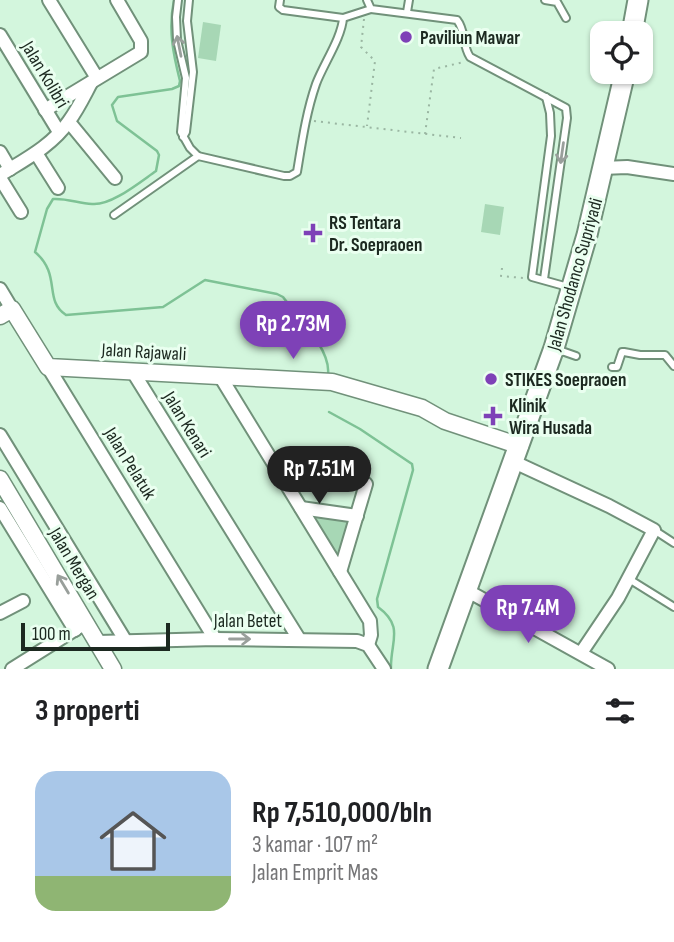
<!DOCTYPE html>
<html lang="id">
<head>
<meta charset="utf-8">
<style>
  body { margin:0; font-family:"Sofia Sans Condensed",sans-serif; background:#f6f6f6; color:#202124; height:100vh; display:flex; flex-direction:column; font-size:26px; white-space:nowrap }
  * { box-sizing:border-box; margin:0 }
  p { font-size:23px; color:#757577 }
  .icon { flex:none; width:38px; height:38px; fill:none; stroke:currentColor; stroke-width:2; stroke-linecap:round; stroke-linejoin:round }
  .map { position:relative; height:669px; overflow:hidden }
  .panel { display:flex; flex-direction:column; background:#fff; flex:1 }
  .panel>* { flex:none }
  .tools { position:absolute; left:590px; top:21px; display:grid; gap:14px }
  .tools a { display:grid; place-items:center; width:63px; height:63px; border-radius:14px; background:#fff; box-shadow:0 2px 5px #0004; font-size:35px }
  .scale { position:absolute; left:21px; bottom:18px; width:149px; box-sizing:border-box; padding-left:7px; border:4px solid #1c2920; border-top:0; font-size:19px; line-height:24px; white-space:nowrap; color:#1c2920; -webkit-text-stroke:5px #eafff0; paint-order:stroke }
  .price { position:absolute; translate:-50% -60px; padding:0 16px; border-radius:24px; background:#7e41b7; color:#fff; font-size:23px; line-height:46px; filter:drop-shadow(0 2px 4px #0008) }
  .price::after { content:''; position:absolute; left:50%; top:42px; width:21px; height:16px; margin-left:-10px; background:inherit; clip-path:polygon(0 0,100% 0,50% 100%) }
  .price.current { background:#222; color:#fff }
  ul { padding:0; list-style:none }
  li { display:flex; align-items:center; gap:21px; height:175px; padding:0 35px }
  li+li { border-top:2px solid #e0e0e0 }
  li span { display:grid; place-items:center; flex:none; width:196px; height:140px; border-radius:21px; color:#555 }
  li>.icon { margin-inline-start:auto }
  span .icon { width:84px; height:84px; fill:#fffc; stroke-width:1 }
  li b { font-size:30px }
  h2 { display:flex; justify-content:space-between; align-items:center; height:84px; padding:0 35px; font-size:30px }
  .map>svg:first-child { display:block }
</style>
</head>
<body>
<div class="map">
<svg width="674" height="669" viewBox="0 0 674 669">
  <rect width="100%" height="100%" fill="#d3f6dd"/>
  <!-- green -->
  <g fill="#a7d7b5">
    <polygon points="203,22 221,25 216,61 198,58"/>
    <polygon points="485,204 504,207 500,235 481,232"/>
    <polygon points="314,515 350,519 339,557"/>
  </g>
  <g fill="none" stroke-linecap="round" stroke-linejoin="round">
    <!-- stream -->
    <g stroke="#7ec295" stroke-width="2.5">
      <path d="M174,0C168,29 173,53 180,81L179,86L172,89L118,97L112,105L117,121L157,151L159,155L156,171C140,182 111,206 92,204C78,203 66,198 53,199L47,209L35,252C62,275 43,300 66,315L163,307L205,280L277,294L283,297C297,316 331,349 328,374"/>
      <path d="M329,412L360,429L412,464L413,470L377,599L378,607C405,627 390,642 391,669"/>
      <polyline points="0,495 11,513"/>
      <polyline points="18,525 36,555"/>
    </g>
    <defs>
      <g id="service">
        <path d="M367,0L371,9L457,20C466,31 462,45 470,57L566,108L567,118L544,279"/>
        <polyline points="545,0 557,2 566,18"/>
        <polyline points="407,12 409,0"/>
        <polyline points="343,18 371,9"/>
        <polyline points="546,97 550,113 551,136 532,277 568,287"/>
        <polyline points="183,137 186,132 193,72 187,21 189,0"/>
        <path d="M198,156L284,176H290L297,172C302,142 306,113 316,84C323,65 342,37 343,18L283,10L279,7L280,0"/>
        <polyline points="114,215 198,156 190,148 181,132 186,78 177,40 176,17 178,0"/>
        <polyline points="556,349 576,356"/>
        <polyline points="612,367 617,367 622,352 624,352 640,355 665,355 674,366"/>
        <polyline points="654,530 674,543"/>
        <polyline points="629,579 674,607"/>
      </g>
      <g id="minor">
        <polyline points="49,0 97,78"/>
        <polyline points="0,35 59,132"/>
        <polyline points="45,110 141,52 141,41 117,0"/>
        <polyline points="69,122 115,178"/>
        <polyline points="0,152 10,169"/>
        <polyline points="36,153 58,188"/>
        <polyline points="602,168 627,167 674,174"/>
        <path d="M0,175C24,160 52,146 69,121C78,109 84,96 91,83"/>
        <polyline points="0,178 21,212"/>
        <polyline points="0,289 12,309"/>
        <polyline points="48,367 215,639"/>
        <polyline points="133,372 299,639"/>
        <polyline points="220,376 370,621 371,635 368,645"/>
        <polyline points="0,435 125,640"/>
        <polyline points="514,462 609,506 654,530 618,598 581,653"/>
        <polyline points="0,508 75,630"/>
        <polyline points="301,508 357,516"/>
        <polyline points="340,572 366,484"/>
        <polyline points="466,590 608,669"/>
        <polyline points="0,613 23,601"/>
        <polyline points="98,642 215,639 357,641 368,645 384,669"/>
        <polyline points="12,669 79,627"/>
      </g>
      <g id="tertiary">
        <polyline points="0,316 12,309 48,367 332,382 422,408 445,421 520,446"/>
        <polyline points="0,479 113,669"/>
      </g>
      <g id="primary">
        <polyline points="632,33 638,0"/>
        <polyline points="438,669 554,348 587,235 625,72"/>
      </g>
    </defs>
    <!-- service casing -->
    <use href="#service" stroke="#71917a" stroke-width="10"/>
    <!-- minor casing -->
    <use href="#minor" stroke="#71917a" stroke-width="16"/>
    <!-- tertiary casing -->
    <use href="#tertiary" stroke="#71917a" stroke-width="19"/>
    <!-- primary casing -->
    <use href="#primary" stroke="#71917a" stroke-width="23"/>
    <!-- path -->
    <g stroke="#9ab6a2" stroke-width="2" stroke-dasharray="2 5" stroke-linecap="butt">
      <polyline points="364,19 361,47 375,61 367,126"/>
      <polyline points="314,121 461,138"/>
      <polyline points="425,134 434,69 464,62"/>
      <polyline points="502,268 501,276 523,278"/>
    </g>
    <!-- service -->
    <use href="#service" stroke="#fff" stroke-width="6"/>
    <!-- minor -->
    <use href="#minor" stroke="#fff" stroke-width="12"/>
    <!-- tertiary -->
    <use href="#tertiary" stroke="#fff" stroke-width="16"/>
    <!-- primary -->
    <use href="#primary" stroke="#fff" stroke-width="19"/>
  </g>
  <!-- one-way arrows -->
  <defs><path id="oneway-shaft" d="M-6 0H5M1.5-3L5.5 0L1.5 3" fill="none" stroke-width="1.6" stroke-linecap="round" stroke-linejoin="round" transform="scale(1.75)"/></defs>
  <g stroke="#999f9b">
    <use href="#oneway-shaft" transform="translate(179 46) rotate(-101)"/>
    <use href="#oneway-shaft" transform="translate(562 153) rotate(98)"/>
    <use href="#oneway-shaft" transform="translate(63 584) rotate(-121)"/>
    <use href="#oneway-shaft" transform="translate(240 639)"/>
  </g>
  <!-- markers -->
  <g fill="#7e41b7" stroke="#eafff0" stroke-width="2.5">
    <circle cx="406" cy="37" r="7"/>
    <path d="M309.5 222.5h7v7h7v7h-7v7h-7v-7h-7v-7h7z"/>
    <circle cx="491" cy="379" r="7"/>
    <path d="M489.5 405.5h7v7h7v7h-7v7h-7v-7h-7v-7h7z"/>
  </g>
  <g text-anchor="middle" stroke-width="6" stroke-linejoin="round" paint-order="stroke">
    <!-- poi labels -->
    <g font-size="19" font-weight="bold" fill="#1c2920" stroke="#eafff0" text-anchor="start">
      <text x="420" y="44">Paviliun Mawar</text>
      <text x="329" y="229">RS Tentara<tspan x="329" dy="22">Dr. Soepraoen</tspan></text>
      <text x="505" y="386">STIKES Soepraoen</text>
      <text x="509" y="412">Klinik<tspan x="509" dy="22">Wira Husada</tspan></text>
    </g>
    <!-- street labels -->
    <g font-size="19" fill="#1c2920" stroke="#eafff0">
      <text transform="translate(46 74) rotate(59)" y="7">Jalan Kolibri</text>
      <text transform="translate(574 274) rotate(-74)" y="7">Jalan Shodanco Supriyadi</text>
      <text transform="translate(144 351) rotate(3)" y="7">Jalan Rajawali</text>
      <text transform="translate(188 424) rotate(58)" y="7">Jalan Kenari</text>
      <text transform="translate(131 463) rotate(58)" y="7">Jalan Pelatuk</text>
      <text transform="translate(75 563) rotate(59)" y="7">Jalan Mergan</text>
      <text x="248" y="627">Jalan Betet</text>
    </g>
  </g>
</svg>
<div class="tools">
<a><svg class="icon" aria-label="locate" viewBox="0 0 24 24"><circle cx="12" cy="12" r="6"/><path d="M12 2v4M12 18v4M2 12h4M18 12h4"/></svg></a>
</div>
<div class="scale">100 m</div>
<b class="price" style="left:293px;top:361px">Rp 2.73M</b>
<b class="price current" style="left:319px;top:506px">Rp 7.51M</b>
<b class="price" style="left:528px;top:645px">Rp 7.4M</b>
</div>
<section class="panel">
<h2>3 properti<svg class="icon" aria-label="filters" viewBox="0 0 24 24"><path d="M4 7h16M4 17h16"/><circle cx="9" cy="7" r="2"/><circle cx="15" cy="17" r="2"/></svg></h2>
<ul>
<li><span style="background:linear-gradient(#a9c7e8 75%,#8fb573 0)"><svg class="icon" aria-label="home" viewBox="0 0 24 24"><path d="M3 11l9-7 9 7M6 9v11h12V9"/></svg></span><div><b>Rp 7,510,000/bln</b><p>3 kamar · 107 m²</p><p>Jalan Emprit Mas</p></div></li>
</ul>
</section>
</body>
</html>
